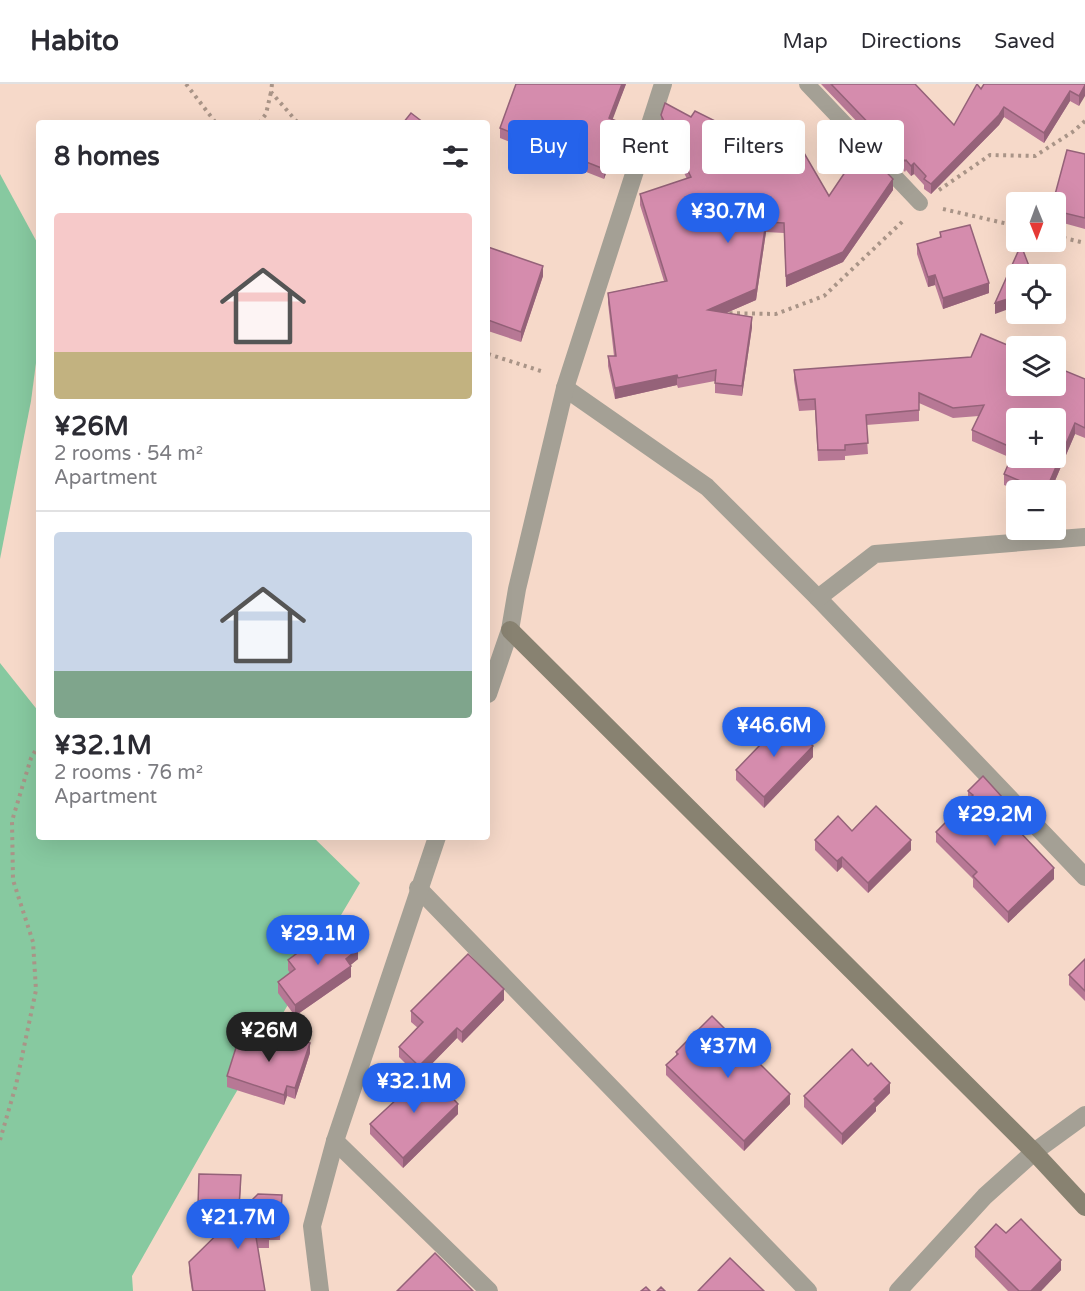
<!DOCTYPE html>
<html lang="en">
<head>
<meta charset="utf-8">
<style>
  body { margin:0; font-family:"Varela Round",sans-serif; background:#f7f7f7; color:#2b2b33; height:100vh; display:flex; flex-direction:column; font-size:22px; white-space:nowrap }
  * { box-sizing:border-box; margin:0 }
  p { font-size:20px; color:#7c7c81 }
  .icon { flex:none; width:33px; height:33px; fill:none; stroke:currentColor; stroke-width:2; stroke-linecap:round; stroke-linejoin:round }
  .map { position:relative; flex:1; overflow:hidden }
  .sheet { position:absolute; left:36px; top:36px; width:454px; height:720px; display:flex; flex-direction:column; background:#fff; border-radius:6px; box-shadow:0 6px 24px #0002 }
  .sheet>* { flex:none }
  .hud { position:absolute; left:508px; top:36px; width:486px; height:54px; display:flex; gap:12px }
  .needle { width:39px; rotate:179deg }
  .controls { position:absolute; left:1006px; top:108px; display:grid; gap:12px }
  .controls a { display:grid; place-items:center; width:60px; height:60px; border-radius:6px; background:#fff; box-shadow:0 6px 24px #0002; font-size:30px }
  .price { position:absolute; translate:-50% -51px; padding:0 14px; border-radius:21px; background:#2563eb; color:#fff; font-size:20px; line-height:39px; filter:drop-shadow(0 2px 3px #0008) }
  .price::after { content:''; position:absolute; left:50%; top:36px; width:18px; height:14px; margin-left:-9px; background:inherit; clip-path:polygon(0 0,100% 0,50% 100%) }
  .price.on { background:#222; color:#fff }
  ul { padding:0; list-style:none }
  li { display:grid; align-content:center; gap:12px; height:318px; padding:0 18px }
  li+li { border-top:2px solid #e1e1e2 }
  li span { display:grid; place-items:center; height:186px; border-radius:6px; color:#555 }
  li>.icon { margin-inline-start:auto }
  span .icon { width:108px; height:108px; fill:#fffc; stroke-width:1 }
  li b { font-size:26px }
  h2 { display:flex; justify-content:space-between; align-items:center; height:72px; padding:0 18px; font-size:26px }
  .pill { padding:0 21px; border-radius:6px; background:#fff; box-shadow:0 6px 24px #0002; font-size:21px; line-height:54px }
  .pill.on { background:#2563eb; color:#fff }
  header { display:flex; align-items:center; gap:36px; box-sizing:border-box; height:84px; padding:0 30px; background:#fff; border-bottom:2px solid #e1e1e2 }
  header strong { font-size:28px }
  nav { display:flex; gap:33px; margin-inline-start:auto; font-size:21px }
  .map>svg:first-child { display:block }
</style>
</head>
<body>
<header>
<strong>Habito</strong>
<nav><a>Map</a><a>Directions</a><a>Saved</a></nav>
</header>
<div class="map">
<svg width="1085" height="1207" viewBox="0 0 1085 1207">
  <rect width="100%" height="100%" fill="#f6d9c9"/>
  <!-- green -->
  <g fill="#87c9a0">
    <polygon points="0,90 39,162 39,256 31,317 0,475"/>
    <polygon points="0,579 39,628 39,753 313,753 360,799 231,1017 132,1192 133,1207 0,1207"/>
  </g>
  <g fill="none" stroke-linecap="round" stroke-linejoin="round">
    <!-- path -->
    <g stroke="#a99487" stroke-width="4" stroke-dasharray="3 4.5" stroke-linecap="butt">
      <polyline points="186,0 216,39"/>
      <polyline points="272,0 271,8 298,39"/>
      <polyline points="259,39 266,30 271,8"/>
      <polyline points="939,106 990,71 1035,72 1074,47 1085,37"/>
      <polyline points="943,125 1017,142"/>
      <polyline points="1056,152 1085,159"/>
      <polyline points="722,229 776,230 824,212 903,137"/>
      <polyline points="488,270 544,288"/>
      <polyline points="0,1056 16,1001 36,906 33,858 13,796 12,737 31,674 39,661"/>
    </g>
    <!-- lane -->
    <polyline stroke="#a4a095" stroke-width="16" points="807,0 920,119"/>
    <!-- street -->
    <g stroke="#a4a095" stroke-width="18">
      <polyline points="565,304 707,403 818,514 1085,793"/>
      <polyline points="818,514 875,470 1085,453"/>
      <polyline points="488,610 510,546 517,505 565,304 663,0"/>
      <polyline points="418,804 808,1207"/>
      <polyline points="335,1057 489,1207"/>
      <polyline points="320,1207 312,1142 335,1057 437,753"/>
      <polyline points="898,1207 985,1112 1034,1068 1085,1031"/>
    </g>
    <!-- secondary -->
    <polyline stroke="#888271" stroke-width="18" points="510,546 1034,1068 1085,1123"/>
  </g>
  <!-- wall -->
  <g fill="#b77895">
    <polygon points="626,0 612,35 621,49 604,95 500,54 500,44"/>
    <polygon points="821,0 915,0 954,41 981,5 1085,0 1079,22 1070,17 1044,59 1004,33 999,41 931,110 924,105 924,101 914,90 911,92 906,86 905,88"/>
    <polygon points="661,31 691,33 739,49 768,46 829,112 893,106 843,178 786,203 784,149 766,148 756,216 726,229 752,243 742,312 715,309 715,297 678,304 677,301 615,315 608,282 608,272 614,272 608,219 608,209 664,197 640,121 640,110 687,95 661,42"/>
    <polygon points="1085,70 1085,145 1056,137 1056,118"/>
    <polygon points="940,148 989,209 943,225 935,201 928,203 917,170 917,160 940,153"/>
    <polygon points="488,163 543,192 521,258 488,247"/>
    <polygon points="794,286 1085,295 1085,354 1075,350 1051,406 1017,406 1004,401 1004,390 1011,374 972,357 972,346 979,332 953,334 919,319 919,337 866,341 868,370 845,372 845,376 818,377 815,326 799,327 794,296"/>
    <polygon points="813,673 764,724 736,696 736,686"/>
    <polygon points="968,707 1002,723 1002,724 1005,732 1054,795 1008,839 973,803 973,795 936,758 936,748 968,715"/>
    <polygon points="852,747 911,766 868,809 842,783 837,788 815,766 815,756"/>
    <polygon points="314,863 358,875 350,881 351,893 295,932 278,909 278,898 290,889 288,886 288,876"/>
    <polygon points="1085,875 1085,917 1069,901 1069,891"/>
    <polygon points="504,916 462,959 457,954 419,993 399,973 399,963 418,944 411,938 411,927"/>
    <polygon points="279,964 310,969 295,1015 287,1012 284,1021 227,1003 227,992"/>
    <polygon points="676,968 790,1020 744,1067 666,991 666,981 676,972"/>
    <polygon points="868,982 890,1009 876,1023 876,1027 842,1061 804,1023 804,1012"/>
    <polygon points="458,1030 403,1084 370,1050 370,1040"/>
    <polygon points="241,1102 239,1129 282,1122 280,1156 269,1156 269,1164 258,1164 265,1207 192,1207 189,1188 189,1178 235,1133 198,1131 198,1121"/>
    <polygon points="1006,1149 1061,1186 1041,1207 1008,1207 975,1173 975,1163"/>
  </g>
  <!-- shaded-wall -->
  <g fill="#956279">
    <polygon points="622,0 626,0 609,45 609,34"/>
    <polygon points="1085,1 1085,12 1079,22 1079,12"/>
    <polygon points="1070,7 1070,17 1044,59 1044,49"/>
    <polygon points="1004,23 1004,33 999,41 931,110 931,100"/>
    <polygon points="621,39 621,49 604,95 604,85"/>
    <polygon points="914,79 914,90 911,92 911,82"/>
    <polygon points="893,95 893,106 843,178 786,203 786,192"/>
    <polygon points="766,138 766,148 756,216 708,237 708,226"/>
    <polygon points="543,182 543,192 521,258 521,248"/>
    <polygon points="935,191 935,201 928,203 928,193"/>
    <polygon points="989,199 989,209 943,225 943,214"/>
    <polygon points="1017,212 1017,222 995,230 995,219"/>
    <polygon points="752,233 752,243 742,312 742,302"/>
    <polygon points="677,291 677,301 615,315 615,304"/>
    <polygon points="1075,339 1075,350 1051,406 1046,406"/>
    <polygon points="813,662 813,673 764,724 764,713"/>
    <polygon points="1002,713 1002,723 996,729 996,718"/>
    <polygon points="911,756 911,766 868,809 868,799"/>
    <polygon points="842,773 842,783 837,788 837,777"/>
    <polygon points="1054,784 1054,795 1008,839 1008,828"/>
    <polygon points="358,865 358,875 346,885 346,875"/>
    <polygon points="351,882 351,893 295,932 295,921"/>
    <polygon points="504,905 504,916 462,959 462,948"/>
    <polygon points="457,944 457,954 419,993 419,982"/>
    <polygon points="310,959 310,969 295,1015 295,1004"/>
    <polygon points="890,999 890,1009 876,1023 876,1027 842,1061 842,1050 874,1015"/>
    <polygon points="287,1002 287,1012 284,1021 284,1011"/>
    <polygon points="790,1010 790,1020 744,1067 744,1057"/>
    <polygon points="458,1020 458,1030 403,1084 403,1074"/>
    <polygon points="1061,1176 1061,1186 1041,1207 1031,1207"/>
  </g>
  <!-- building -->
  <g fill="#d58cad" stroke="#956279" stroke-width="1.5" fill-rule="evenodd">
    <polygon points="516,0 622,0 609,34 621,39 604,85 500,44"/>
    <polygon points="831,0 915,0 954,41 977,0 981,5 984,0 1085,0 1085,1 1079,12 1070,7 1044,49 1004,23 999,31 931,100 924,95 926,92 914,79 911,82 906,76 905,77"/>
    <polygon points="665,19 691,33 695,27 739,49 762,37 768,46 786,38 829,112 862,63 893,95 843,168 786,192 784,139 766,138 756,205 708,226 752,233 742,302 715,299 716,286 678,294 677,291 615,304 608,272 616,272 608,209 667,197 640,110 691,93 661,31"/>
    <polygon points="411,29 424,39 403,39"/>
    <polygon points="1067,66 1085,70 1085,134 1056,127 1056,118 1053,118"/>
    <polygon points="970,141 989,199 943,214 935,191 928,193 917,160 941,153 940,148"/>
    <polygon points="1021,161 1032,190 1017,190 1017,212 995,219"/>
    <polygon points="488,163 543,182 521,248 488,236"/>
    <path d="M981,250L1017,265V302H1056V283L1085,295V344L1075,339L1046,406H1041L1004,390L1015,365L972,346L984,321L953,324L919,309V326L866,331L868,359L845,361V366H818L815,315L799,316L794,286L971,273ZM1017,334H1056V374H1017Z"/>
    <polygon points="785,635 813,662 764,713 736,686"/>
    <polygon points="983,692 1002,713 996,718 1005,727 1002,729 1054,784 1008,828 973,792 977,788 936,748 973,711 968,707"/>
    <polygon points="876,722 911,756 868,799 842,773 837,777 815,756 838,732 852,747"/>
    <polygon points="341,843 358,865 346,875 351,882 295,921 278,898 295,885 288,876 311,859 314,863"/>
    <polygon points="468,870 504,905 462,948 457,944 419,982 399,963 423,938 411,927"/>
    <polygon points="1085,875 1085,907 1069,891"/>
    <polygon points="712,932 790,1010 744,1057 666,981 678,970 676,968"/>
    <polygon points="284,950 310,959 295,1004 287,1002 284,1011 227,992 240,951 279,964"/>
    <polygon points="852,965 868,982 871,979 890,999 874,1015 876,1017 842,1050 804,1012"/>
    <polygon points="427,987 458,1020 403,1074 370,1040"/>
    <polygon points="199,1090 241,1091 239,1123 198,1121"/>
    <polygon points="258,1110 282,1111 280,1146 269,1145 269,1154 256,1153 265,1207 193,1207 189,1178"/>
    <polygon points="1021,1135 1061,1176 1031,1207 1019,1207 975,1163 996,1140 1006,1149"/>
    <polygon points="435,1169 473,1207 397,1207"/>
    <polygon points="730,1174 764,1207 698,1207"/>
    <polygon points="646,1203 650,1207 641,1207"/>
    <polygon points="661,1203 665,1207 657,1207"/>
  </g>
</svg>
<div class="controls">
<a><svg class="needle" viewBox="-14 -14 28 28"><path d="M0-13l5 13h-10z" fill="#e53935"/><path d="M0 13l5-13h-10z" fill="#7c7c81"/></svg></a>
<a><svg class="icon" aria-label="locate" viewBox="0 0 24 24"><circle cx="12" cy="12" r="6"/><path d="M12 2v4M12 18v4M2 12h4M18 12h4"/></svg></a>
<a><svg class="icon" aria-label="layers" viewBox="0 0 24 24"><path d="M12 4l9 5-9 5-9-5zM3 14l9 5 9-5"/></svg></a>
<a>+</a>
<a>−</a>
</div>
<b class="price" style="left:728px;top:160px">¥30.7M</b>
<b class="price" style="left:774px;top:674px">¥46.6M</b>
<b class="price" style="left:995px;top:763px">¥29.2M</b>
<b class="price" style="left:318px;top:882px">¥29.1M</b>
<b class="price on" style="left:269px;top:979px">¥26M</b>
<b class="price" style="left:728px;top:995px">¥37M</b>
<b class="price" style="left:414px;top:1030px">¥32.1M</b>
<b class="price" style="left:238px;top:1166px">¥21.7M</b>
<div class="hud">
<a class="pill on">Buy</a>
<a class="pill">Rent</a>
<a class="pill">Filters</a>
<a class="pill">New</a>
</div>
<section class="sheet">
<h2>8 homes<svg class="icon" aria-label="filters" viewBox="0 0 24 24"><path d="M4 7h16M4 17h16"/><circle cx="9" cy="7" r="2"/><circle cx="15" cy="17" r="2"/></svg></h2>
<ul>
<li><span style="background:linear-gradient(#f6c9c9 75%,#c2b280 0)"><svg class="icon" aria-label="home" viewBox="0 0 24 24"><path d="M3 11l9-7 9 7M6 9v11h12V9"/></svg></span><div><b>¥26M</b><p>2 rooms · 54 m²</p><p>Apartment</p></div></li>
<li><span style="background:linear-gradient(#c9d6e8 75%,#7fa58c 0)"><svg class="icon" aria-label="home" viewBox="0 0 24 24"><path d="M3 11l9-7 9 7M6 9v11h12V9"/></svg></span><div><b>¥32.1M</b><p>2 rooms · 76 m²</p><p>Apartment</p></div></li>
</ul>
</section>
</div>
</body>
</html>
